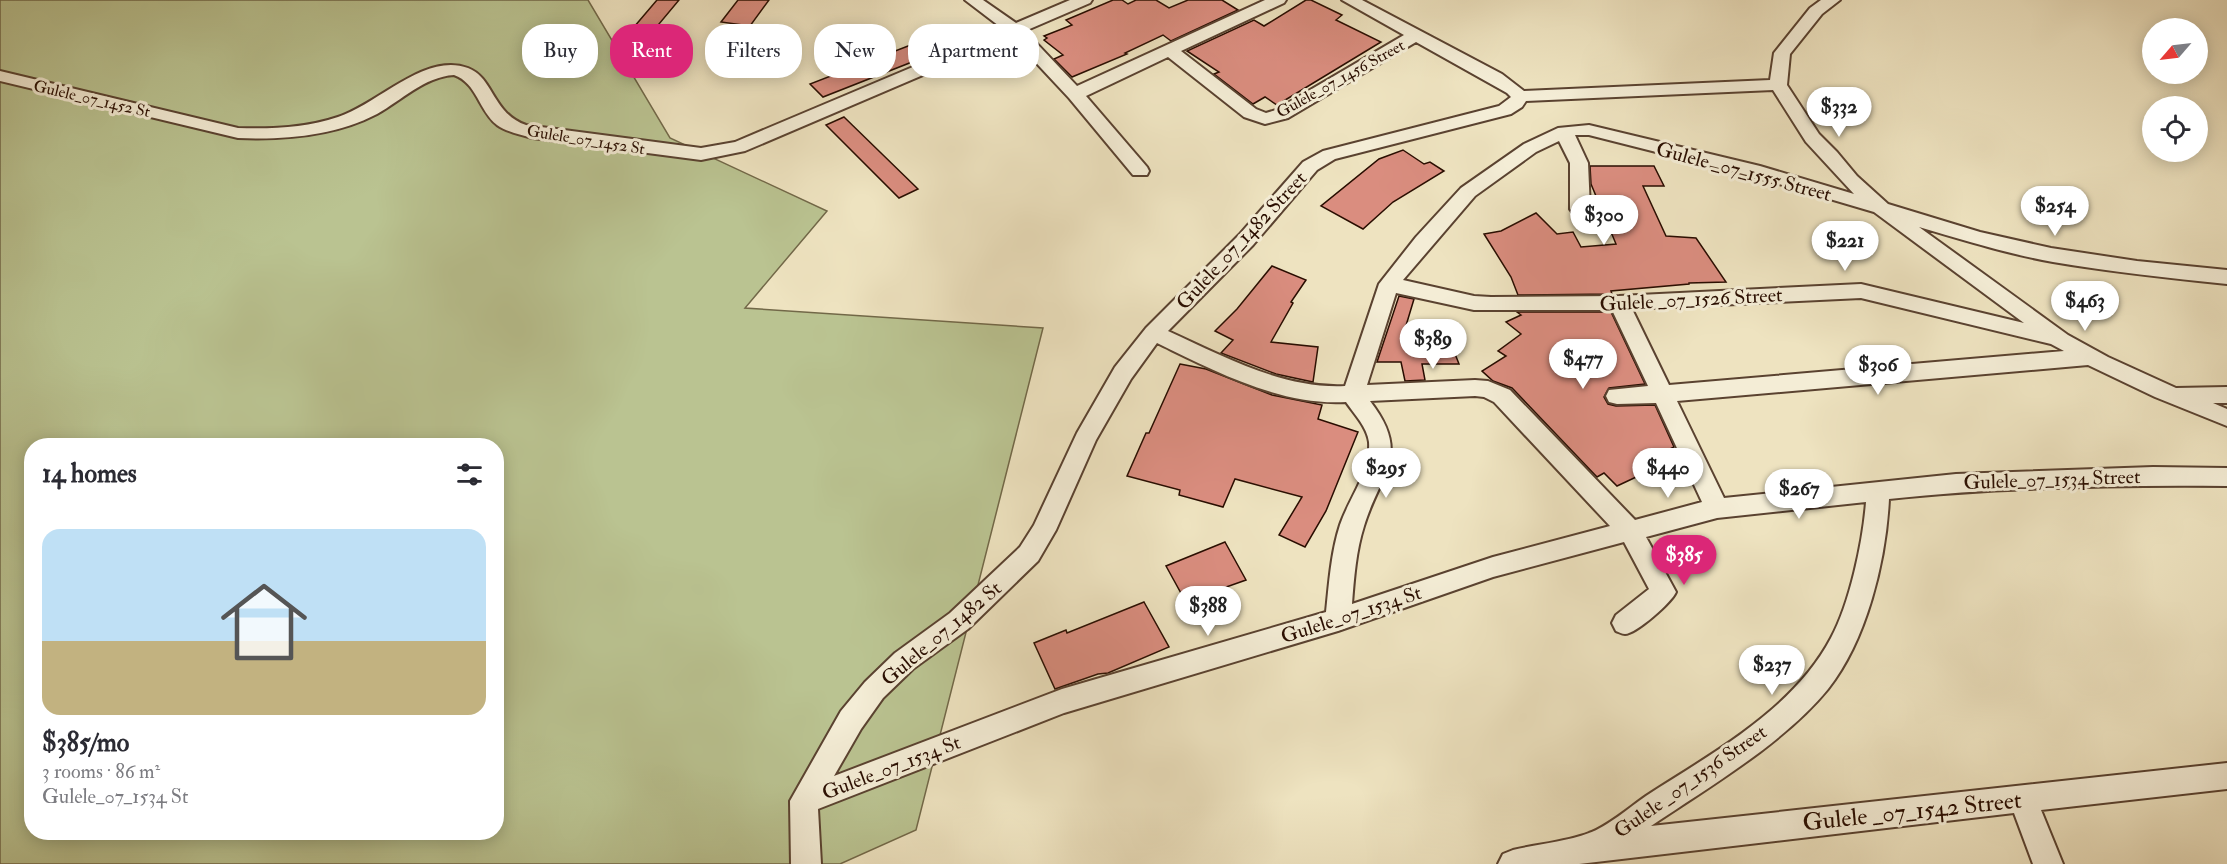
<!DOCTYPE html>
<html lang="en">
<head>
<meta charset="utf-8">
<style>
  body { margin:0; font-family:"IM FELL Double Pica",serif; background:#f7f7f7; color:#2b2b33; height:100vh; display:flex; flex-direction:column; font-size:22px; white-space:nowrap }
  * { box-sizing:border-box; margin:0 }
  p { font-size:20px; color:#7c7c81 }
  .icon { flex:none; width:33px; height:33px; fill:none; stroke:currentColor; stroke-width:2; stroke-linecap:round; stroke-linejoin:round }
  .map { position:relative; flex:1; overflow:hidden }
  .side { position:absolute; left:24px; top:438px; width:480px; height:402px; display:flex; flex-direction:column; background:#fff; border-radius:24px; box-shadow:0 3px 15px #0003 }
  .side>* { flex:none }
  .banner { position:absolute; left:522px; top:24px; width:570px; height:54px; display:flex; gap:12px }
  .needle { width:39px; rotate:242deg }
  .controls { position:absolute; left:2142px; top:18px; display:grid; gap:12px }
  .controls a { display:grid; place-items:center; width:66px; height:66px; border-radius:50%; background:#fff; box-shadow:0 3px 15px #0003; font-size:30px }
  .price { position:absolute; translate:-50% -51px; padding:0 14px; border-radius:21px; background:#fff; color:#222; font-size:20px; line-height:39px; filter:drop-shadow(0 2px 3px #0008) }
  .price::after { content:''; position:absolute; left:50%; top:36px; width:18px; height:14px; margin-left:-9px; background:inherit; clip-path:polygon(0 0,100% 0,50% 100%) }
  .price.on { background:#db2777; color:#fff }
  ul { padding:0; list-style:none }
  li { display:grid; align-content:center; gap:12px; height:318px; padding:0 18px }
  li span { display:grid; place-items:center; height:186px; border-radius:18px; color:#555 }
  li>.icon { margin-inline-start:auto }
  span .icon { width:108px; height:108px; fill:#fffc; stroke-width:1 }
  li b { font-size:26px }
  h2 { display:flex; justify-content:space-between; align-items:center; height:72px; padding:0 18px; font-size:26px }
  .tag { padding:0 21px; border-radius:24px; background:#fff; box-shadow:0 3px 15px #0003; font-size:21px; line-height:54px }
  .tag.on { background:#db2777; color:#fff }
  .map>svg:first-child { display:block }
</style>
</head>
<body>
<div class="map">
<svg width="2227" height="864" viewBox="0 0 2227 864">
  <rect width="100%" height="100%" fill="#eee3c0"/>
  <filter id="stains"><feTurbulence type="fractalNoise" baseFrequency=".00333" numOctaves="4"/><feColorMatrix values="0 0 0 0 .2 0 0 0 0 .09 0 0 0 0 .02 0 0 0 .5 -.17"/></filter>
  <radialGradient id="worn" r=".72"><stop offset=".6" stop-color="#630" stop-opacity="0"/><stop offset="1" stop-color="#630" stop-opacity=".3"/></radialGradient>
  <!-- green -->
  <path fill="#bac391" stroke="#726848" stroke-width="1.5" fill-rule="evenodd" d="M0,0H588L670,138L827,211L745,308L1043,328L916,830L840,864H0ZM32,446H496V832H32Z"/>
  <!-- building -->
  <g fill="#da8d7f" stroke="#290d00" stroke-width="1.5">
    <polygon points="657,0 679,0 654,30 634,27"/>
    <polygon points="738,0 769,0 750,26 721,22"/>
    <polygon points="1113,0 1122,0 1128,4 1136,0 1156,0 1169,8 1188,0 1222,0 1238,10 1171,41 1163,35 1125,53 1127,54 1072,77 1054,59 1063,55 1044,40 1047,38 1044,36 1072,25 1066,20"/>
    <polygon points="1306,0 1311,0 1342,15 1336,20 1381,42 1277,105 1265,97 1253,104 1214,74 1219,72 1187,51 1254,20 1264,26"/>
    <polygon points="939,34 945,49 823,97 810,84"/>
    <polygon points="844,117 918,189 899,198 826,125"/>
    <polygon points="1403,150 1424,164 1430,162 1444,171 1393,202 1363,229 1321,206 1379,159"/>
    <polygon points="1590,166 1654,166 1664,186 1643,186 1666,236 1696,238 1726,282 1689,283 1689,284 1611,291 1612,294 1518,295 1511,277 1484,234 1501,231 1536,213 1557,234 1573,232 1581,247 1616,244 1591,184"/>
    <polygon points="1272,266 1306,280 1291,302 1293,303 1271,342 1318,347 1313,382 1276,374 1221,353 1233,340 1215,331 1237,309"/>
    <polygon points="1399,296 1414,299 1405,329 1444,326 1459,364 1422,364 1425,380 1405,381 1401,362 1377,362"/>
    <polygon points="1517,312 1611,312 1645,384 1609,388 1604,397 1608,404 1616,406 1655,405 1674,447 1656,456 1664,464 1617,486 1604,473 1597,477 1512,388 1493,381 1482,371 1506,356 1498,351 1521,334 1506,322 1521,315"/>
    <polygon points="1180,364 1206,369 1272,395 1322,405 1318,419 1358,432 1326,511 1305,547 1279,535 1302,497 1235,479 1223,507 1179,495 1180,490 1127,476 1146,433 1149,433"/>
    <polygon points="1225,542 1246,580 1212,592 1214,594 1187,604 1166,566"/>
    <polygon points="1144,602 1169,647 1108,673 1098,674 1055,689 1034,643 1066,630 1067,633"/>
  </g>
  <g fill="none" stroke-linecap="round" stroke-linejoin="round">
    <defs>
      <path id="minor" d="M965,0H983L1016,23L1070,0H1092L1090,3L1025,31L1077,86L1265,0H1286L1284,3L1181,51L1256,109L1266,113L1276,110L1404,35L1342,0H1362L1502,74L1524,91L1770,80L1774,53L1810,8L1821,0H1840L1822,14L1790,54L1787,85L1819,134L1837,152L1857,176L1888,204L1980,232L2051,248L2137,261L2227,270V284C2169,278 2111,272 2053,262C2008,254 1963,240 1919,227L2068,335L2108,357L2176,388L2227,387V403H2213L2227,409V426L2155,397L2088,365L1677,401L1724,498L1956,474L2153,467L2227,468V486C2114,485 2001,487 1889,499C1886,560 1867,640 1828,689C1784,743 1709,787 1651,826L2227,763V789L2041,810L2063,864H2033L2014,813L1579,864H1498L1503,854L1513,850C1538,844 1565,842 1589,833C1607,827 1630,807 1646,796C1712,753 1793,710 1831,638C1850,603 1863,541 1866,502L1717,518L1646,537L1676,592C1672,602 1636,634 1625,634C1622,634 1619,632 1616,631L1612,623L1616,615L1649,589L1624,542L1493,577L1338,631L1064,713L818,809L821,864H791L790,801L841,711L865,682L895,653L950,613L1020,547L1034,525L1077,433L1115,367L1146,328L1239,235L1303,162L1323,151L1499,106L1511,97L1507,93L1416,42L1288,118L1265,124L1244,117L1168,57L1086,96L1147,167L1149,171L1147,175H1133L1069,98L1012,37L745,151L701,160L533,138C521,135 507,132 497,125C479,111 477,83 454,75C424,77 402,100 377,114C335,136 285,140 238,138L0,81V71L238,128C272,129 306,128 338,117C378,104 425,52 468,68C494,78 492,113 526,125L701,148L735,142L1003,29ZM1773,90L1806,142L1854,194L1760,166L1589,125L1558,128L1524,144L1461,188L1416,237L1379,284L1345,386C1282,389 1223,356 1168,331L1253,245L1317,170L1335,159L1511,114L1522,107L1526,101ZM1575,135H1589L1755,177L1874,212L2024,323L1861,284L1619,296L1491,297L1474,296L1403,280L1475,196L1536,152L1559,141L1570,163V209L1573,213L1580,215L1587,213L1590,209L1588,163ZM1396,293L1474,310H1612L1648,386L1609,390L1606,396L1609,402L1617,404L1656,403L1702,502L1635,520L1510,390L1488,381L1475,380L1367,385ZM1861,298L2051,344L2064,351L1669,385L1632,309ZM1157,343C1215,371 1280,406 1346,402C1355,415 1367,427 1369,442C1371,472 1349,498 1340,525C1331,553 1329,583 1326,612L1062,689L834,776L861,729L883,698L913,669L968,629L1038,561L1056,530L1096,440L1131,379ZM1475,396L1484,397L1494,402L1610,526L1493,557L1352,604C1354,578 1356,551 1364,526C1380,473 1412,455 1370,401Z"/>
    </defs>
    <!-- minor casing -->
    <use href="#minor" stroke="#5a4230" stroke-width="4"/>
    <!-- minor -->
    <use href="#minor" fill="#f4edd6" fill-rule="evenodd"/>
  </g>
  <g text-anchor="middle" stroke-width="6" stroke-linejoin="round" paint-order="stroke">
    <!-- far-street labels -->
    <g font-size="16" fill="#290d00" stroke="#f4edd6">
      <text transform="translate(1340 78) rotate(-29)" y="6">Gulele_07_1456 Street</text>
      <text transform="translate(92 98) rotate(13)" y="6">Gulele_07_1452 St</text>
      <text transform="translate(586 139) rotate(9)" y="6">Gulele_07_1452 St</text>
    </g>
    <!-- street labels -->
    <g font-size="20" fill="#290d00" stroke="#f4edd6">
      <text transform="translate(1744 171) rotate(15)" y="7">Gulele _07_1555 Street</text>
      <text transform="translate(1241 240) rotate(-47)" y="7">Gulele_07_1482 Street</text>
      <text transform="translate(1691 299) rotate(-3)" y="7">Gulele _07_1526 Street</text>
      <text transform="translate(2052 479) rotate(-2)" y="7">Gulele_07_1534 Street</text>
      <text transform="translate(1351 614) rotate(-18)" y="7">Gulele_07_1534 St</text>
      <text transform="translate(941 633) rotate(-40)" y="7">Gulele_07_1482 St</text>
      <text transform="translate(891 767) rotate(-21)" y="7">Gulele_07_1534 St</text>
      <text transform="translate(1690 781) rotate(-35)" y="7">Gulele _07_1536 Street</text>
    </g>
    <!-- near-street labels -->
    <g font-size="24" fill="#290d00" stroke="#f4edd6">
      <text transform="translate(1912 811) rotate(-6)" y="8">Gulele _07_1542 Street</text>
    </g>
  </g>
  <rect width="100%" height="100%" filter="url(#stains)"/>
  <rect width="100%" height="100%" fill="url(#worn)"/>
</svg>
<div class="controls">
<a><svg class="needle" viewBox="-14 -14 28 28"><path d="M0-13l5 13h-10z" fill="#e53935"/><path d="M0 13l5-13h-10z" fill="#7c7c81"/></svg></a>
<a><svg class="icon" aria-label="locate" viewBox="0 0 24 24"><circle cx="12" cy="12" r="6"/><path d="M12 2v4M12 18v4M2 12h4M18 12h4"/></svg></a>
</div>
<b class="price" style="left:1839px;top:138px">$332</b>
<b class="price" style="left:2055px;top:237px">$254</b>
<b class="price" style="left:1604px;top:246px">$300</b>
<b class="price" style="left:1845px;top:272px">$221</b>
<b class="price" style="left:2085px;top:332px">$463</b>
<b class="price" style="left:1433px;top:370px">$389</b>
<b class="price" style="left:1583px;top:390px">$477</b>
<b class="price" style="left:1878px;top:396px">$306</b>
<b class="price" style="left:1386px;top:499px">$295</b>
<b class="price" style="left:1668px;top:499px">$440</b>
<b class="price" style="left:1799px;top:520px">$267</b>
<b class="price on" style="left:1684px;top:586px">$385</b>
<b class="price" style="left:1208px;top:637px">$388</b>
<b class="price" style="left:1772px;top:696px">$237</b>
<div class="banner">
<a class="tag">Buy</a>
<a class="tag on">Rent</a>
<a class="tag">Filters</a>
<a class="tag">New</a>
<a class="tag">Apartment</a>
</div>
<section class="side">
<h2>14 homes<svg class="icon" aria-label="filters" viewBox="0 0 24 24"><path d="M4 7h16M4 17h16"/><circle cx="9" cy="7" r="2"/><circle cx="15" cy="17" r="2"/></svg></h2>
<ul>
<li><span style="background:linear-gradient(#bfe0f5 60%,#c2b280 0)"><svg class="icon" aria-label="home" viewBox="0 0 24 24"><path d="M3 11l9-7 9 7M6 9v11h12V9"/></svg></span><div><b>$385/mo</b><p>3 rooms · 86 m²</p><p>Gulele_07_1534 St</p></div></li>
</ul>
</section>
</div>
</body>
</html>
